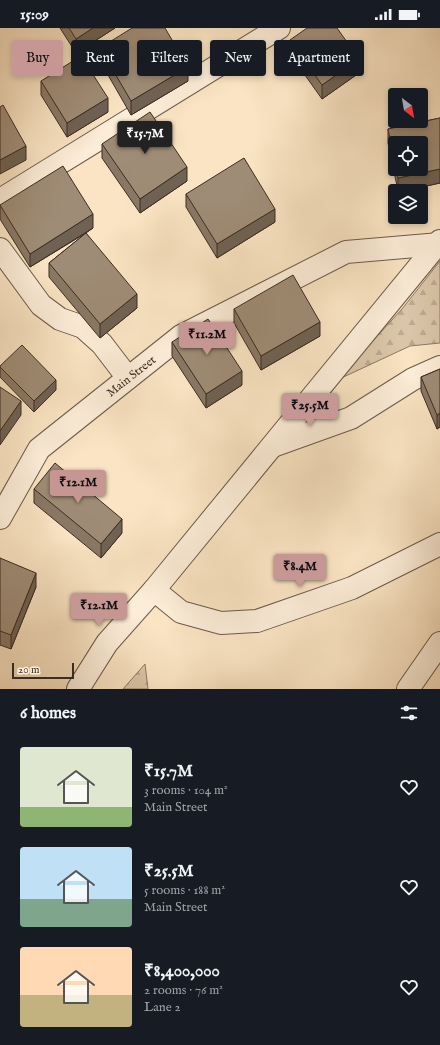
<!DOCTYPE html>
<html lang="en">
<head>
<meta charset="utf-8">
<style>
  body { margin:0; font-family:"IM FELL English",serif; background:#20242c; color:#f1f3f6; height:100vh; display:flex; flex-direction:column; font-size:15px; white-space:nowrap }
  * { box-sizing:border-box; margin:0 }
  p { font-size:13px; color:#9ea1a6 }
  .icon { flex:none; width:22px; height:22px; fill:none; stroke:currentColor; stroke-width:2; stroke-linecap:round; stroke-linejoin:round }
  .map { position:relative; height:661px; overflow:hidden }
  .sheet { display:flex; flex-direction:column; background:#171b24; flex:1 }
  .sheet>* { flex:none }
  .banner { position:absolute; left:12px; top:12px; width:416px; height:36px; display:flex; gap:8px }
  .needle { width:26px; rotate:149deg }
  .buttons { position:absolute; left:388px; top:60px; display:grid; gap:8px }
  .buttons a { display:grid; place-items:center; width:40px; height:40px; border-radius:4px; background:#171b24; box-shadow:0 2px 6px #0003; font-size:20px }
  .scale { position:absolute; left:12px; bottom:10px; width:62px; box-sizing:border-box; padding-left:4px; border:2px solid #3d2c22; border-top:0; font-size:11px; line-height:14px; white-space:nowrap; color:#3d2c22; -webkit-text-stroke:3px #fcedd8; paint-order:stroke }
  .price { position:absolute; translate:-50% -34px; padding:0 9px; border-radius:4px; background:#c59692; color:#111; font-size:13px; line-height:26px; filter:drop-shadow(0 1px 2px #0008) }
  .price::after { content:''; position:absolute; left:50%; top:24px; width:12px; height:9px; margin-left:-6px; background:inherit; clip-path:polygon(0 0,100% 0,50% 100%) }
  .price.on { background:#222; color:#fff }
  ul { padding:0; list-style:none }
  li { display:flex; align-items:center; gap:12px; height:100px; padding:0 20px }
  li span { display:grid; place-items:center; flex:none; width:112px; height:80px; border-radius:4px; color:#555 }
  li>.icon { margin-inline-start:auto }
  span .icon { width:48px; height:48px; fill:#fffc; stroke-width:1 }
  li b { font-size:17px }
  h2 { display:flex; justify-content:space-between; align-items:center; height:48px; padding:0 20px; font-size:17px }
  .chip { padding:0 14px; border-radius:4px; background:#171b24; box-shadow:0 2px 6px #0003; font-size:14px; line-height:36px }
  .chip.on { background:#c59692; color:#111 }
  .status { display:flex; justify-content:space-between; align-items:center; height:28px; padding:0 20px; background:#171b24; direction:ltr }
  .status svg { height:11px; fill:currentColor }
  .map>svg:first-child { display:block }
</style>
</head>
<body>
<div class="status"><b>15:09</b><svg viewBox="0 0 49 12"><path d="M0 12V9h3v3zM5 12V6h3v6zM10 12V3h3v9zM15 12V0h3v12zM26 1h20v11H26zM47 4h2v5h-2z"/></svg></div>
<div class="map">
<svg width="440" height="661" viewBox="0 0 440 661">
  <defs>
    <pattern id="forest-firs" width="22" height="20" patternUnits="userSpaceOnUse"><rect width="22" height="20" fill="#dac5a8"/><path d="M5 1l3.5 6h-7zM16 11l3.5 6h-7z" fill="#bca990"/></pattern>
  </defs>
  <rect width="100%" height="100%" fill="#fae4c3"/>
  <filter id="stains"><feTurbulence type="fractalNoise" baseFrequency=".005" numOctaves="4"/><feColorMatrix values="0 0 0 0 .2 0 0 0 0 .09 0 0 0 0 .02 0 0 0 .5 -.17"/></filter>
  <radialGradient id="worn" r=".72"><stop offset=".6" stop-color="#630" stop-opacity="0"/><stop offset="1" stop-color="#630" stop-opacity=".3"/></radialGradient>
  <!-- forest -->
  <g fill="url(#forest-firs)" stroke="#8c7865">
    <polygon points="440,233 440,315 410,318 337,352 402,281"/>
    <polygon points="145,636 148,661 123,661"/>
  </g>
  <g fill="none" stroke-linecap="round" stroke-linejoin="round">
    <defs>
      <g id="minor">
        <polyline points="0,172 279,0"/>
        <polyline points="0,221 41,277 60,291 83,299 102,316 128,350"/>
        <polyline points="273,418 351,390 413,351 440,339"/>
        <polyline points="0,490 39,421 181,308 346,224 440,216"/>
        <polyline points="154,562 181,584 221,595 257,593 352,560 440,516"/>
        <polyline points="78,661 107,615 154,562 440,213"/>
        <polyline points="408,661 440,615"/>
      </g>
    </defs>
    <!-- minor casing -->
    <use href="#minor" stroke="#6c5a4a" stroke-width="24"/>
    <!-- minor -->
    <use href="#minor" stroke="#fcedd8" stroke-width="22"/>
  </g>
  <!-- wall -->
  <g fill="#897865" stroke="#3d2c22" fill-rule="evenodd">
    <polygon points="60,0 115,0 76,25"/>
    <polygon points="290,12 359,45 322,71 290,26"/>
    <polygon points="100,20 188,53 131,87 100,33"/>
    <polygon points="41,53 108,84 67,109 41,67"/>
    <path d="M440,90V155L404,163H398L388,115V101ZM395,115L421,141H395Z"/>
    <polygon points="102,116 187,153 140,185 102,130"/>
    <polygon points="186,166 275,194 217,230 186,179"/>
    <polygon points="0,177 93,200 86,205 137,280 100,310 49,249 49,235 86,205 30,239 0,191"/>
    <polygon points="234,281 320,308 261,342 234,295"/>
    <polygon points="172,314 242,357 206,380 172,328"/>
    <polygon points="0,338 56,362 34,384 0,349"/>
    <polygon points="440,341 440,399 437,401 421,363 421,349"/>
    <polygon points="34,461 122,505 101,530 34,475"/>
    <polygon points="0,530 36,559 11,621 0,617"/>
  </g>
  <!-- shaded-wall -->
  <g fill="#6f6253" stroke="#3d2c22">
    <polygon points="93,0 115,0 76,25 76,11"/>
    <polygon points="359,31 359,45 322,71 322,57"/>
    <polygon points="188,39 188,53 131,87 131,73"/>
    <polygon points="108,70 108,84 67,109 67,95"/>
    <polygon points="26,118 26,132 0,146 0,132"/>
    <polygon points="187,139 187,153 140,185 140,171"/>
    <polygon points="440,141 440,155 404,163 398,163 398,150"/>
    <polygon points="275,181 275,194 217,230 217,216"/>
    <polygon points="93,186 93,200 30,239 30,226"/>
    <polygon points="137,266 137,280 100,310 100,296"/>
    <polygon points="320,294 320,308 261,342 261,328"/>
    <polygon points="242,343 242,357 206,380 206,366"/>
    <polygon points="56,352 56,362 34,384 34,373"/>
    <polygon points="21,373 21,387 0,417 0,403"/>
    <polygon points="440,385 440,399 437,401 437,387"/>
    <polygon points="122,491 122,505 101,530 101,516"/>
    <polygon points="36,545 36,559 11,621 11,607"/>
  </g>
  <!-- building -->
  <g fill="#9f8c76" stroke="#3d2c22">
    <polygon points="69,0 93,0 76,11"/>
    <polygon points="132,0 165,0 188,39 131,73 100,20"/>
    <polygon points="307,0 337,0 359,31 322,57 290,12"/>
    <polygon points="81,28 108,70 67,95 41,53"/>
    <polygon points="3,77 26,118 0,132 0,79"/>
    <polygon points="150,84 187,139 140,171 102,116"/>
    <polygon points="440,90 440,141 398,150 396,141 421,141 421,115 395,115 395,136 388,101"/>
    <polygon points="244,130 275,181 217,216 186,166"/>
    <polygon points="63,138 93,186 30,226 0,177"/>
    <polygon points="86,205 137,266 100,296 49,235"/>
    <polygon points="293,247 320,294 261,328 234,281"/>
    <polygon points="208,291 242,343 206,366 172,314"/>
    <polygon points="22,317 56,352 34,373 0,339 0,338"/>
    <polygon points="440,341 440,385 437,387 421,349"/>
    <polygon points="0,359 21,373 0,403"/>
    <polygon points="55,435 122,491 101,516 34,461"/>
    <polygon points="0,530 36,545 11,607 0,603"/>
  </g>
  <g text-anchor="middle" stroke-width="3" stroke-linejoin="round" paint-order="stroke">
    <!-- street labels -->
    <g font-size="12" fill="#3d2c22" stroke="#fcedd8">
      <text transform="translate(131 348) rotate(-38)" y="4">Main Street</text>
    </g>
  </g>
  <rect width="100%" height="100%" filter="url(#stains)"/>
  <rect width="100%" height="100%" fill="url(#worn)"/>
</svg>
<div class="buttons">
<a><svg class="needle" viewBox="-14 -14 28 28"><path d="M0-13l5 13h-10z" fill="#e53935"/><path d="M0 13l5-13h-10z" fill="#9ea1a6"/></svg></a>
<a><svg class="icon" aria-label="locate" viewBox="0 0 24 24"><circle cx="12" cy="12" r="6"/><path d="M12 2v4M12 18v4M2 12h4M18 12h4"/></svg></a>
<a><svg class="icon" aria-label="layers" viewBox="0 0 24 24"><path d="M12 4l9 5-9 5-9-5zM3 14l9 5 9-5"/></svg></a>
</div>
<div class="scale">20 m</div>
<b class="price on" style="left:145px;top:127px">₹15.7M</b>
<b class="price" style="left:207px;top:328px">₹11.2M</b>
<b class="price" style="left:310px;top:399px">₹25.5M</b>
<b class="price" style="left:78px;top:476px">₹12.1M</b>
<b class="price" style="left:300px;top:560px">₹8.4M</b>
<b class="price" style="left:99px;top:599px">₹12.1M</b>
<div class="banner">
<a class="chip on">Buy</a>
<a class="chip">Rent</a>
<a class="chip">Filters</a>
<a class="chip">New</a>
<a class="chip">Apartment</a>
</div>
</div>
<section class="sheet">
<h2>6 homes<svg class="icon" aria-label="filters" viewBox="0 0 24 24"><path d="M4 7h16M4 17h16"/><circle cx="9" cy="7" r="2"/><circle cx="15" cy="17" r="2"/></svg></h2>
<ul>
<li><span style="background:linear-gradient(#dfe7d0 75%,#8fb573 0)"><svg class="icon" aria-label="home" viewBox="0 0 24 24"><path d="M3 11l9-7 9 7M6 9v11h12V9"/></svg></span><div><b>₹15.7M</b><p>3 rooms · 104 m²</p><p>Main Street</p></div><svg class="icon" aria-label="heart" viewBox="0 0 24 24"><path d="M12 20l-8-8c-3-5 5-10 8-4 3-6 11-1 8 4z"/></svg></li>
<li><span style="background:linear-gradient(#bfe0f5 65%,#7fa58c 0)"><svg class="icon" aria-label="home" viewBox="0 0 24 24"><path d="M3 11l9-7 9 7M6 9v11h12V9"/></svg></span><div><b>₹25.5M</b><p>5 rooms · 188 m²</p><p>Main Street</p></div><svg class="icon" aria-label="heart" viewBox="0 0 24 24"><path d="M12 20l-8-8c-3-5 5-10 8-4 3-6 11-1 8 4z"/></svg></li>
<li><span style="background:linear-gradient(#ffd9b3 60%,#c2b280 0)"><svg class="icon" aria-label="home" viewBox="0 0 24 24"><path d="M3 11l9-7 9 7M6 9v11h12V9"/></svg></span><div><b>₹8,400,000</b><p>2 rooms · 76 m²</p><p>Lane 2</p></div><svg class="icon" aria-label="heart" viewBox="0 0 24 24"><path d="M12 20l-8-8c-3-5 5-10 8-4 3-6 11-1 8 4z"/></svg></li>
</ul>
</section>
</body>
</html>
